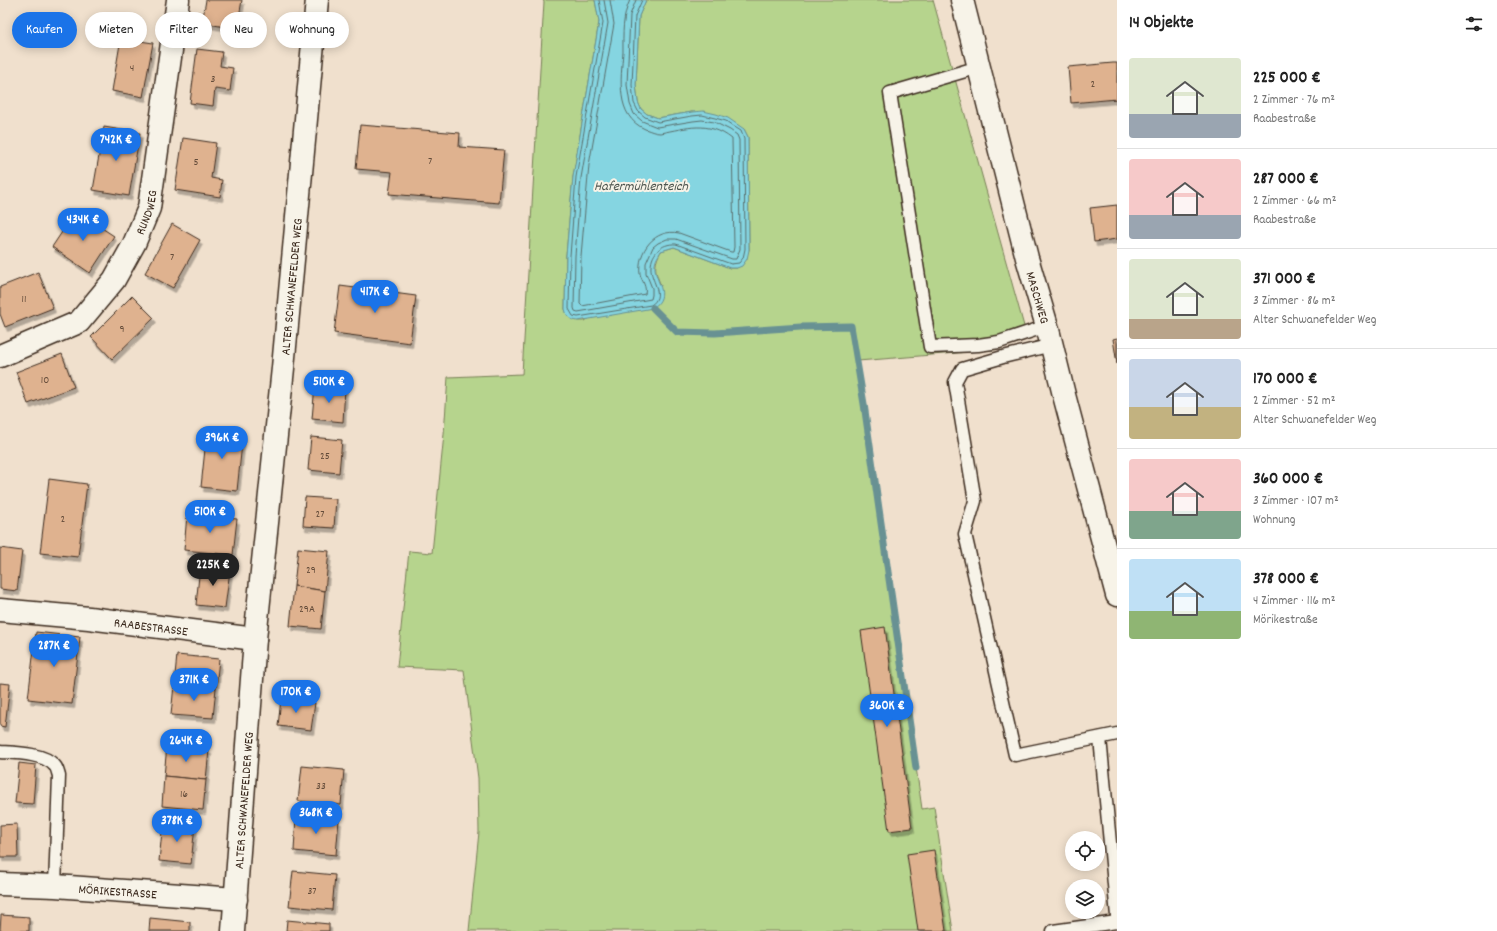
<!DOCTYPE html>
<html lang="de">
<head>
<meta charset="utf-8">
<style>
  body { margin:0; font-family:Dekko,sans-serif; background:#f2f2f2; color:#222; height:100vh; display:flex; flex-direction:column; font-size:15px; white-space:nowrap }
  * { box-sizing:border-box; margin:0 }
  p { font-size:13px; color:#767676 }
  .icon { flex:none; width:22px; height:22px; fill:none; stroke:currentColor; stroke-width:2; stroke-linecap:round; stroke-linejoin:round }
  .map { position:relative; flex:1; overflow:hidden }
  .details { display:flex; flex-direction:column; background:#fff; width:380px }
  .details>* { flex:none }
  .guide { position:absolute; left:12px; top:12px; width:380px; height:36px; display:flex; gap:8px }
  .tools { position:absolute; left:1065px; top:831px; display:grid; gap:8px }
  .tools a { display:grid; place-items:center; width:40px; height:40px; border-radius:50%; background:#fff; box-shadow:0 2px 10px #0003; font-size:20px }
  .price { position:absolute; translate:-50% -34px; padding:0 9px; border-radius:14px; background:#1a73e8; color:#fff; font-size:13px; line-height:26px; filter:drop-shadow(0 1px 2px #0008) }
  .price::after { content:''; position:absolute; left:50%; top:24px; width:12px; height:9px; margin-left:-6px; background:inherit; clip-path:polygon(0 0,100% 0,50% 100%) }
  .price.current { background:#222; color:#fff }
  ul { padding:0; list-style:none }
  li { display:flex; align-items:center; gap:12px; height:100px; padding:0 12px }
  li+li { border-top:1px solid #e0e0e0 }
  li span { display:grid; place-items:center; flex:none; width:112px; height:80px; border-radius:4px; color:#555 }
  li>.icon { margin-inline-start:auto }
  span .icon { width:48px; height:48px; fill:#fffc; stroke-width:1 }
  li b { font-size:17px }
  h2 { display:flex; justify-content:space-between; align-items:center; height:48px; padding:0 12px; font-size:17px }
  .chip { padding:0 14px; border-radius:18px; background:#fff; box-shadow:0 2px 10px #0003; font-size:14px; line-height:36px }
  .chip.current { background:#1a73e8; color:#fff }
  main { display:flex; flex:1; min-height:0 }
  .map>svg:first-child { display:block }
</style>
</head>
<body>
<main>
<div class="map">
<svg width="1117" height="931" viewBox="0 0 1117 931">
  <defs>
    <filter id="shadow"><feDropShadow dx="2.5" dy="4.5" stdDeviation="0" flood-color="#0004"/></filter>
  </defs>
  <rect width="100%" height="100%" fill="#f0e0cd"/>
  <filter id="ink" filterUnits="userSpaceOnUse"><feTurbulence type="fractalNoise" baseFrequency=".025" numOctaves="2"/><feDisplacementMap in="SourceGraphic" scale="8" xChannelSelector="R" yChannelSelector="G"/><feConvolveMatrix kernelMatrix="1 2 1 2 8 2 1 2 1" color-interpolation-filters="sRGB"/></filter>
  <g filter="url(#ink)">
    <!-- green -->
    <path fill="#b6d48d" stroke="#787f56" d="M543,0H595L599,22L573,177L566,255L565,309C568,320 574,321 584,321L661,286C655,271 653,266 661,251L674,247L730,268H737L749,250L748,137L744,129L692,112L658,118L647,114L641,109L638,102L636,85L639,16L646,0H933L1027,337L993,350L858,361L922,809L934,807L953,931H469L479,832L478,778L464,670L397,667L409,551L432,553L444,434L448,377L522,374L544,2Z"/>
    <!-- water -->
    <path fill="#85d5e1" stroke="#679193" d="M595,0H646L639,16L636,85L638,102L641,109L647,114L658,118L692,112L703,111L716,114L728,118L744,129L748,137L749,250L747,259L742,266L737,268H730L674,247L661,251C659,255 655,260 655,265C654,282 672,294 653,308L578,321C570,320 567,317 565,309L566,255L573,177L599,22Z"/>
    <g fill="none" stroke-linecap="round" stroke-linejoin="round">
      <!-- shore -->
      <g stroke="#596e6c" stroke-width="1">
        <path d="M599,0L603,23L576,177L570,256L569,309L573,316L578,317L651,305C665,296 652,282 651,270C650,254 661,243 676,244L731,264L739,263L743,258L745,249L744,139L741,131L733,126L726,121L715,118L702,115L692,116L658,122L645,117L638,111L634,103L632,85L635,16L642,0"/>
        <polyline points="604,0 608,23 581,178 575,256 574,308 575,311 578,312 651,299 652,295 652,288 646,273 646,263 653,247 658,243 667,239 676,239 732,259 736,259 740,249 739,140 737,135 730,130 714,122 702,120 693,121 657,127 642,121 634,114 630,104 627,85 630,15 636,0"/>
        <path d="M610,0L614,24L589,165L581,256L580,304L582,306L645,294C647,287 642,281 640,274C637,251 655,228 679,233L731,252H733L734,247L732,139C708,120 687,128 660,133C655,133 651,131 645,129C615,116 621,79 623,52C623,33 622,17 630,0"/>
      </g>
      <!-- stream -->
      <polyline stroke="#679193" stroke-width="7" points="653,308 677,332 715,333 801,327 851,326 864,404 916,768"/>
    </g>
    <!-- building -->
    <g fill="#dfb28f" stroke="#3b2a1e" filter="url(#shadow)">
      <polygon points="206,0 242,0 237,29 202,23"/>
      <polygon points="121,38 153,43 143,97 112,91"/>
      <polygon points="197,49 222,52 220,66 233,68 230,91 215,89 213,106 190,103"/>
      <polygon points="1113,63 1117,63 1117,99 1071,103 1068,67"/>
      <polygon points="360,125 460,133 459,147 504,150 499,203 389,194 392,172 356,169"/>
      <polygon points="104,127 140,133 129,196 93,190"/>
      <polygon points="183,138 216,143 211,178 222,180 220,197 175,190"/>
      <polygon points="1117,205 1117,239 1094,242 1090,208"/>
      <polygon points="76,211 114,236 90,273 52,247"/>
      <polygon points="172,224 200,240 173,288 145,273"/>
      <polygon points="38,272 53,308 5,327 0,314 0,287"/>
      <polygon points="340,286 416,296 410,343 334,333"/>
      <polygon points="132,296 154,318 112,359 91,337"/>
      <polygon points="1117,338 1117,364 1113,339"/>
      <polygon points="62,354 74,387 28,404 16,372"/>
      <polygon points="315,385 345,388 343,422 312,419"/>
      <polygon points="207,430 243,434 237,491 201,487"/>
      <polygon points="311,437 342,440 339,473 308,470"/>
      <polygon points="49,479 87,484 78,557 40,553"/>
      <polygon points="305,497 336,499 334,528 303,526"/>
      <polygon points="187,514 237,519 233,555 184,550"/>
      <polygon points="0,548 22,551 17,591 0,589"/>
      <polygon points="298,548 329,551 325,591 294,586"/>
      <polygon points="200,566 230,570 225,608 196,605"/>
      <polygon points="294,586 325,591 321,629 290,626"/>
      <polygon points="885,627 912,828 889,831 861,631"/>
      <polygon points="36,632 80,637 72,704 28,699"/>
      <polygon points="177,655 219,659 216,688 174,685"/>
      <polygon points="0,683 10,684 5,727 0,726"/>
      <polygon points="174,685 216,688 213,718 171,715"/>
      <polygon points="281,699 315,703 311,730 278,726"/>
      <polygon points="167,746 209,750 206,780 164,776"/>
      <polygon points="19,763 36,765 33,804 15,803"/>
      <polygon points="302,766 344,770 341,805 298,801"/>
      <polygon points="164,776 206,780 203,810 162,806"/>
      <polygon points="296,816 339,820 336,855 294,851"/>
      <polygon points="163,822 195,825 191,864 159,861"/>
      <polygon points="17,824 18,857 0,857 0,825"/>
      <polygon points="934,850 946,931 918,931 907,854"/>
      <polygon points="293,871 335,875 332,910 289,906"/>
      <polygon points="1,915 29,917 29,931 0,931"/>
      <polygon points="150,918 190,922 190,931 149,931"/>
      <polygon points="287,920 329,924 329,931 286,931"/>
    </g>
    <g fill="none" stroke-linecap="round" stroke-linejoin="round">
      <defs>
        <g id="lane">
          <polyline points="979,67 890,93 930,347 978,345 999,342 1047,326"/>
          <polyline points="1052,345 1003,357 962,369 955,382 975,501 965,534 1015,755 1117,734"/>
          <polyline points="1100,738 1117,916"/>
          <path d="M0,752C15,753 43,753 54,765C57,767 58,773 59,776L55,886"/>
          <polyline points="1053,931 1117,922"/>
        </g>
        <g id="street">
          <path id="s1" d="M0,356L79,322L114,280L134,244L149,208L178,0"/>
          <path id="s2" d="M0,610L89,618L255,639"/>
          <path id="s3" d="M0,884L55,886L236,899"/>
          <path id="s4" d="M233,931L255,639L283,368L317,0"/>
        </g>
        <g id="secondary">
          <path id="s5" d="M962,0L1027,258L1047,326L1064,395L1117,595"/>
        </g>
      </defs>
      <!-- lane casing -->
      <use href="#lane" stroke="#3b2a1e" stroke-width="15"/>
      <!-- street casing -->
      <use href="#street" stroke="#3b2a1e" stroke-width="25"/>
      <!-- secondary casing -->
      <use href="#secondary" stroke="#3b2a1e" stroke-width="25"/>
      <!-- lane -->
      <use href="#lane" stroke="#f7f3e8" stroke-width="12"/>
      <!-- street -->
      <use href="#street" stroke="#f7f3e8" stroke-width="22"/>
      <!-- secondary -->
      <use href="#secondary" stroke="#f7f3e8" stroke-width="22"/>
    </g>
  </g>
  <g text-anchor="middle" stroke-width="4" stroke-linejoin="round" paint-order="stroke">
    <!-- number labels -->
    <g font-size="11" fill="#644c3a">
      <text x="132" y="71">4</text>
      <text x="213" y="82">3</text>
      <text x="1093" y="87">2</text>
      <text x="430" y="164">7</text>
      <text x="196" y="165">5</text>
      <text x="172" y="260">7</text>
      <text x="24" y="302">11</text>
      <text x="122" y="332">9</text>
      <text x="45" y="383">10</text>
      <text x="325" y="459">25</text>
      <text x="320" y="517">27</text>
      <text x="63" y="522">2</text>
      <text x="311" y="573">29</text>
      <text x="307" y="612">29A</text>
      <text x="321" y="789">33</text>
      <text x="184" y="797">16</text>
      <text x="312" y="894">37</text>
    </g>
    <!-- street labels -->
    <g font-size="13" fill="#3b2a1e" stroke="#f7f3e8">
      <text dy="5" stroke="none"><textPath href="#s1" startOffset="216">RUNDWEG</textPath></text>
      <text dy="5" stroke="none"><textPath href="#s4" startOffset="647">ALTER SCHWANEFELDER WEG</textPath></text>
      <text dy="5" stroke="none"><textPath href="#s5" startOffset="307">MASCHWEG</textPath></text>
      <text dy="5" stroke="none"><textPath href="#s2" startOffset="152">RAABESTRASSE</textPath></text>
      <text dy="5" stroke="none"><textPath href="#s4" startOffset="131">ALTER SCHWANEFELDER WEG</textPath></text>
      <text dy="5" stroke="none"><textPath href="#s3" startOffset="118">MÖRIKESTRASSE</textPath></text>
    </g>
    <!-- water labels -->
    <g font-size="14" font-style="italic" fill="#4e554f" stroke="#f7f3e8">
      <text x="641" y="190">Hafermühlenteich</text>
    </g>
  </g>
</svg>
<div class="tools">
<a><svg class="icon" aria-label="locate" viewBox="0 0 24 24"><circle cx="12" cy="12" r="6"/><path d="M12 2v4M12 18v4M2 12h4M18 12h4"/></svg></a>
<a><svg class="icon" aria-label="layers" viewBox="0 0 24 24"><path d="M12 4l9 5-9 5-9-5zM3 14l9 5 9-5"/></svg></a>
</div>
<b class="price" style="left:116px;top:162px">742K €</b>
<b class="price" style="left:83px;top:242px">434K €</b>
<b class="price" style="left:375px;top:314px">417K €</b>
<b class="price" style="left:329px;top:404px">510K €</b>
<b class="price" style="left:222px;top:460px">396K €</b>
<b class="price" style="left:210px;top:534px">510K €</b>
<b class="price current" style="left:213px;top:587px">225K €</b>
<b class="price" style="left:54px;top:668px">287K €</b>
<b class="price" style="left:194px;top:702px">371K €</b>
<b class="price" style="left:296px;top:714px">170K €</b>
<b class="price" style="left:887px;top:728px">360K €</b>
<b class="price" style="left:186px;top:763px">264K €</b>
<b class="price" style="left:316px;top:835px">368K €</b>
<b class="price" style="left:177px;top:843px">378K €</b>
<div class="guide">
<a class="chip current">Kaufen</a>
<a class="chip">Mieten</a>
<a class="chip">Filter</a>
<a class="chip">Neu</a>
<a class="chip">Wohnung</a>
</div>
</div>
<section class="details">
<h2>14 Objekte<svg class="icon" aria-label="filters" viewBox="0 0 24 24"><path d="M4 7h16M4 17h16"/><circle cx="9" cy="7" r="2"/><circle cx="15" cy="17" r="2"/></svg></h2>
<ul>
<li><span style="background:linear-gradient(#dfe7d0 70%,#9aa5b1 0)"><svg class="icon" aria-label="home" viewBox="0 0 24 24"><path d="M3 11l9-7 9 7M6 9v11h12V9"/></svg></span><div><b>225 000 €</b><p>2 Zimmer · 76 m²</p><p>Raabestraße</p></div></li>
<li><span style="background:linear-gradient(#f6c9c9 70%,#9aa5b1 0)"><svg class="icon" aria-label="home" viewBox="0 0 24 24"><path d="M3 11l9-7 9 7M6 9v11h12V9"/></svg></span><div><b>287 000 €</b><p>2 Zimmer · 66 m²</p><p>Raabestraße</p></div></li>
<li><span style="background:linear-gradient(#dfe7d0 75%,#b9a48a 0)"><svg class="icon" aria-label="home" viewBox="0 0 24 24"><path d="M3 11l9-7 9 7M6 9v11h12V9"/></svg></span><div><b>371 000 €</b><p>3 Zimmer · 86 m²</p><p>Alter Schwanefelder Weg</p></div></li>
<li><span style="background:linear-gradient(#c9d6e8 60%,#c2b280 0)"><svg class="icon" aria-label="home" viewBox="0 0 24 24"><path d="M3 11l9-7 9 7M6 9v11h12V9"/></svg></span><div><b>170 000 €</b><p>2 Zimmer · 52 m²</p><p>Alter Schwanefelder Weg</p></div></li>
<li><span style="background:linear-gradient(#f6c9c9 65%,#7fa58c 0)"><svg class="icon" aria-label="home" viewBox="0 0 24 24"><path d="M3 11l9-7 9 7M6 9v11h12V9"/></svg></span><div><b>360 000 €</b><p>3 Zimmer · 107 m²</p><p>Wohnung</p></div></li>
<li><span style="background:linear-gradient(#bfe0f5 65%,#8fb573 0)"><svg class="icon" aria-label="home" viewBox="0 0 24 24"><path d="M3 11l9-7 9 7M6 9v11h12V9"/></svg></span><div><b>378 000 €</b><p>4 Zimmer · 116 m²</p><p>Mörikestraße</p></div></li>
</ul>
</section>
</main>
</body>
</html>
